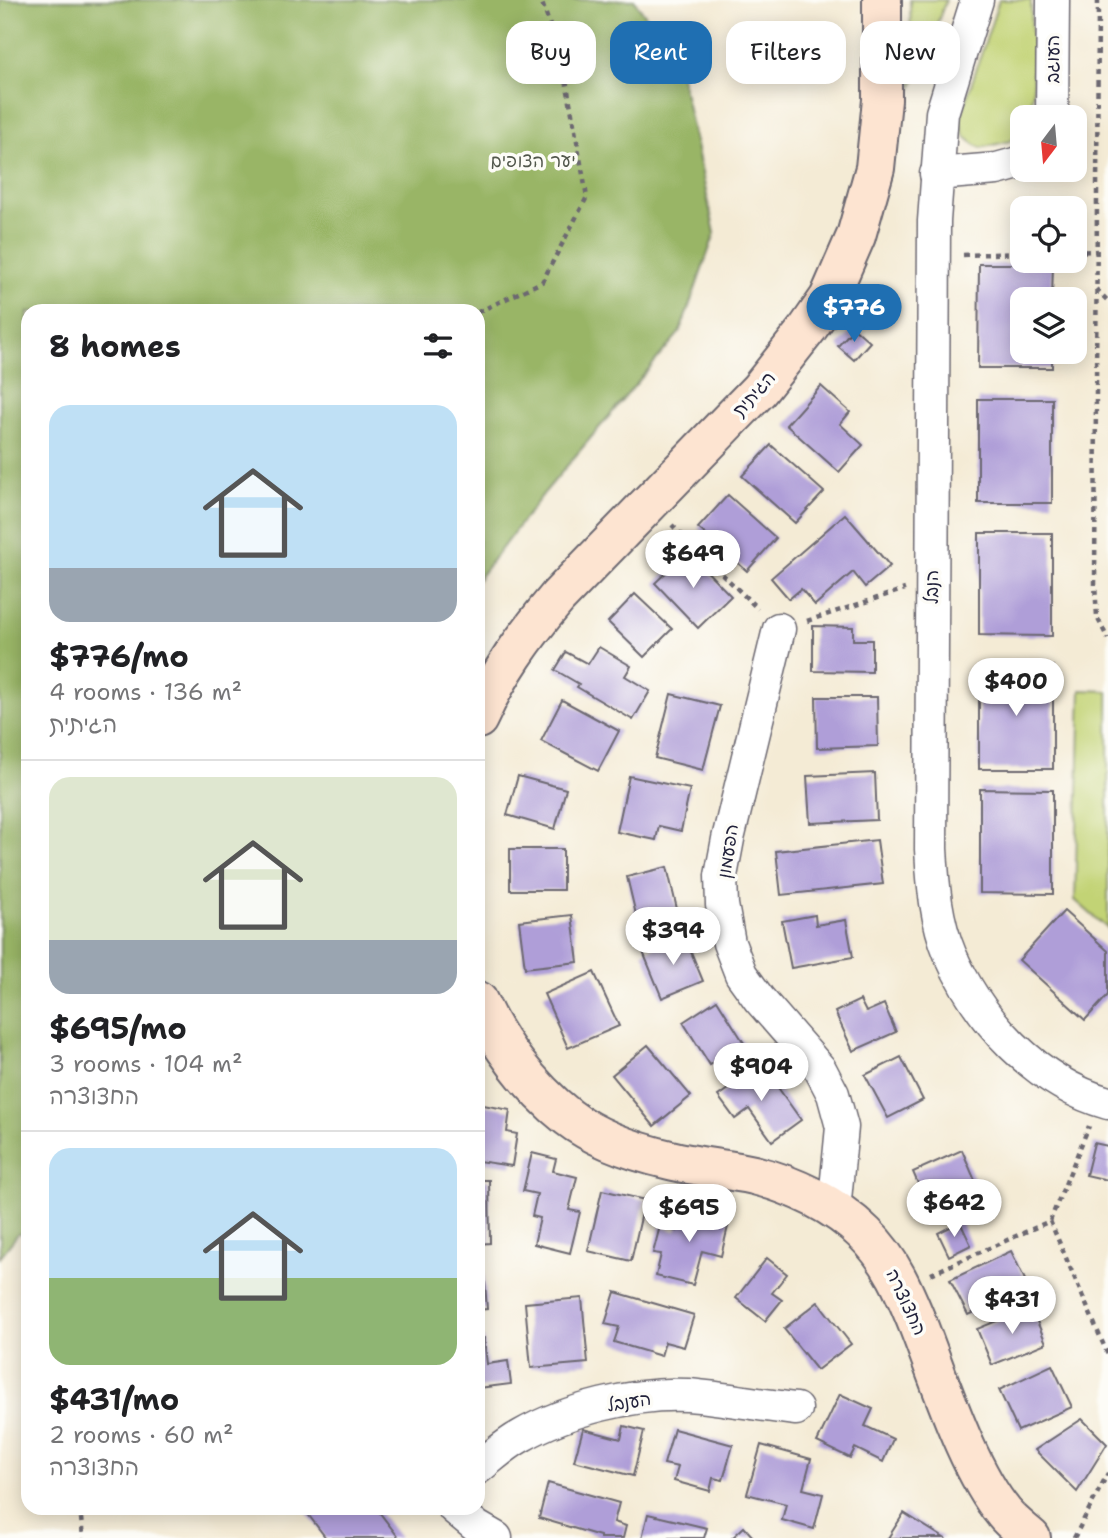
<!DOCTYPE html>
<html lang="en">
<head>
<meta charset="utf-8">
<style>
  body { margin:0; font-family:"Shantell Sans","Playpen Sans Hebrew",sans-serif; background:#f6f6f6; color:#202124; height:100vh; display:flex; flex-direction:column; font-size:26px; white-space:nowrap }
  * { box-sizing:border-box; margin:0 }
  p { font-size:23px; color:#757577 }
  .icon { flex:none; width:38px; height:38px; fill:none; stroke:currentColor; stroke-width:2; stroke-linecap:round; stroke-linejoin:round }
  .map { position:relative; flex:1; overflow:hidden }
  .side { position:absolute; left:21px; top:304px; width:464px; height:1211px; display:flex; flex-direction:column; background:#fff; border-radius:21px; box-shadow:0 4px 18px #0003 }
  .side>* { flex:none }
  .hud { position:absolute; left:506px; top:21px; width:497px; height:63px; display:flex; gap:14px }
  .needle { width:46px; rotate:196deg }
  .buttons { position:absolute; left:1010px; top:105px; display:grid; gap:14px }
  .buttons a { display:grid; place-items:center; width:77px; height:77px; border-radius:14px; background:#fff; box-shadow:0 4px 18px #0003; font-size:35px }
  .price { position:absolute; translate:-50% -60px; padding:0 16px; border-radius:24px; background:#fff; color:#222; font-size:23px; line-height:46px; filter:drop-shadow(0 2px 4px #0008) }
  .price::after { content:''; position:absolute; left:50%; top:42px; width:21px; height:16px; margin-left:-10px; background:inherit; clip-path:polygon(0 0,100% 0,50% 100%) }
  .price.selected { background:#1f6fb2; color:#fff }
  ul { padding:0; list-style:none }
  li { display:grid; align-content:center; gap:14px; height:371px; padding:0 28px }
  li+li { border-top:2px solid #e0e0e0 }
  li span { display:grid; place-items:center; height:217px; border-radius:21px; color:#555 }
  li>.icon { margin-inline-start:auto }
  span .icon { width:126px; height:126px; fill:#fffc; stroke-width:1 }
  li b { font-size:30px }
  h2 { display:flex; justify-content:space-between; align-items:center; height:84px; padding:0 28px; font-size:30px }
  .pill { padding:0 24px; border-radius:21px; background:#fff; box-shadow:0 4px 18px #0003; font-size:24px; line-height:63px }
  .pill.selected { background:#1f6fb2; color:#fff }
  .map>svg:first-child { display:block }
</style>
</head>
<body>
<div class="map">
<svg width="1108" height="1538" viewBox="0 0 1108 1538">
  <rect width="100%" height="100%" fill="#fdfcf7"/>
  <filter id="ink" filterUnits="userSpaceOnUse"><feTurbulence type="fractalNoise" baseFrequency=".0143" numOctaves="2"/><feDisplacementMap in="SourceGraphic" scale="14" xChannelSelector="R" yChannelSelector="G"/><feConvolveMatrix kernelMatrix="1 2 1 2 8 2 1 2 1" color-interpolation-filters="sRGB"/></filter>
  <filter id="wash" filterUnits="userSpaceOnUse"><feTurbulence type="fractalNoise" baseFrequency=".00686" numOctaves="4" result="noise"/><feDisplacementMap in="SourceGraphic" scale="28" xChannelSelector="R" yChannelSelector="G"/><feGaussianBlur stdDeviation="1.57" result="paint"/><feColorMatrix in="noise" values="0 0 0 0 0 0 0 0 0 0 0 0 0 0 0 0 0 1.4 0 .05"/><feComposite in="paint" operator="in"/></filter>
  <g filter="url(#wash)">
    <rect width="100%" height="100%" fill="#f4ebd5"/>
    <!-- green -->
    <g fill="#c2d375" stroke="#727a58" stroke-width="2">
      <polygon points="910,0 946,0 912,89"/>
      <path d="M999,0H1031L1033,93L1027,117H1022V129L1010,141L981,148C965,139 960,135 961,116Z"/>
      <polygon points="1081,690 1108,691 1108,929 1075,900"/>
    </g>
    <!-- forest -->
    <polygon fill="#99b566" stroke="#5e6c50" stroke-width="2" points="0,0 634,0 677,58 715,233 680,332 545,492 478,579 478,312 28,312 28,1233 18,1234 0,1257"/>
    <g id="blocks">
      <!-- building -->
      <g fill="#af9ed8">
        <polygon points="979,264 1053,264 1052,299 1022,299 1022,352 1052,352 1052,368 978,368"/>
        <polygon points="854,328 870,342 854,360 838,346"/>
        <polygon points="821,386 850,412 840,424 863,445 839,472 786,425"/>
        <rect x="978" y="399" width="74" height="104"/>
        <polygon points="771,445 824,492 795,523 742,476"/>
        <polygon points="728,495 776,538 747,571 698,528"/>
        <polygon points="845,514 890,566 865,587 853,572 815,605 801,589 789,599 771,578"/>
        <polygon points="979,533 1052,533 1052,636 979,635"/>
        <polygon points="688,552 731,596 698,628 655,583"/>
        <polygon points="635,594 672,629 644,657 608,622"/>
        <polygon points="813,626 853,627 853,640 872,640 872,672 813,671"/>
        <polygon points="599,647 631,666 625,676 650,691 633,720 577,687 579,684 555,670 566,652 588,664"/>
        <rect x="979" y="666" width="74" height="103"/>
        <polygon points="671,694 720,706 703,770 655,758"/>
        <polygon points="816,697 877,697 878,746 817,748"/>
        <polygon points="562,700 619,731 598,771 541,741"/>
        <polygon points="875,773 877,820 810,823 807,776"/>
        <polygon points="518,776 566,789 555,829 507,815"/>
        <polygon points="629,776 690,789 681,831 659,826 656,840 617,832"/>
        <polygon points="980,789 1053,790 1053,894 980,893"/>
        <polygon points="877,840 883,884 781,895 776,851"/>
        <rect x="510" y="849" width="53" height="41"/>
        <polygon points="667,867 677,909 637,919 627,877"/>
        <polygon points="1064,911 1108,951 1108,995 1085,1020 1019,960"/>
        <polygon points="572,915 578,962 525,968 519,921"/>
        <polygon points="815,915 816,925 846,920 853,957 791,968 782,921"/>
        <polygon points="684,935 703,981 662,998 643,952"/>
        <polygon points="594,972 619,1026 568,1048 544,994"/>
        <polygon points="717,1000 744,1043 710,1065 683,1022"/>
        <polygon points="860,1000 866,1012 884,1004 896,1032 853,1051 835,1012"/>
        <polygon points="648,1045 691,1096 654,1126 612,1075"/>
        <polygon points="901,1057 923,1100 888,1118 865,1075"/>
        <polygon points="762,1065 801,1120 772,1141 749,1109 735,1119 718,1096"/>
        <polygon points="478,1104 510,1110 507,1132 517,1134 512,1166 478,1161"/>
        <polygon points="1094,1143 1108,1146 1108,1180 1086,1175"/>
        <polygon points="962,1150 984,1202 935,1223 913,1172"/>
        <polygon points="532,1153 556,1159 553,1171 577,1177 569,1210 580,1212 570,1253 534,1244 540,1218 532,1216 537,1194 523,1191"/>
        <polygon points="478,1180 489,1180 490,1243 478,1244"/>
        <polygon points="602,1190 645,1200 631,1261 588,1251"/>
        <polygon points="683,1207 730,1218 721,1256 702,1251 693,1285 656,1276 661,1254 653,1253 660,1226 676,1231"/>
        <polygon points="960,1222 971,1245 949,1256 938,1233"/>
        <polygon points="1011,1251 1028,1286 968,1315 950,1280"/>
        <polygon points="483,1258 487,1309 478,1310 478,1259"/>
        <polygon points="767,1258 787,1274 772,1293 782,1300 765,1321 736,1298"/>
        <polygon points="615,1292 694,1315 684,1347 665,1342 661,1356 614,1342 619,1327 605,1324"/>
        <polygon points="582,1298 588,1363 531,1368 525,1303"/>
        <polygon points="818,1302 851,1344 817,1370 784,1329"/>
        <polygon points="1031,1307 1046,1343 992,1365 977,1329"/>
        <polygon points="478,1338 484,1338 487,1364 508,1361 511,1384 478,1388"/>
        <polygon points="1052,1365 1072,1407 1018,1431 999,1390"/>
        <polygon points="840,1394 873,1409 865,1426 893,1439 883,1462 855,1448 850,1458 817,1442"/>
        <polygon points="1082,1419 1107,1444 1077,1492 1035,1450"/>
        <polygon points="624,1426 644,1431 633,1476 574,1461 583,1429 621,1439"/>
        <polygon points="674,1429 733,1445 723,1480 713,1478 710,1491 674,1481 678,1467 664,1464"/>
        <polygon points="761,1445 811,1459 803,1489 823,1494 814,1529 782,1520 786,1504 747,1494"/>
        <polygon points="548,1483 619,1503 614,1522 626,1526 623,1538 600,1538 600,1536 539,1518"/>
        <polygon points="313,1508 376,1508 399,1538 326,1538 307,1513"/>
        <polygon points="904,1513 944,1538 888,1538"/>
        <polygon points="648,1514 707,1528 704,1538 642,1538"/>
        <polygon points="744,1527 754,1538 732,1538"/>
      </g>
    </g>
  </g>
  <g filter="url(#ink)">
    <use href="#blocks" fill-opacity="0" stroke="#6c6871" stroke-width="2"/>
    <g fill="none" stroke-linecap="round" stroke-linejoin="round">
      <defs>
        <g id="street">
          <path d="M977,0L942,113L934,221L931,849C933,885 936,921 950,954C979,1021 1037,1083 1108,1103"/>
          <polyline points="1052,117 1053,0"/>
          <polyline points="936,174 997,169 1022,162"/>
          <polyline points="779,629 728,839 721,876 722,905 729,943 741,974 759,999 820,1069 833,1094 842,1127 834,1210"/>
          <path d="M478,1468C492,1457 506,1444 521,1436C566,1410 636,1392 688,1395C724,1398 760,1405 796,1409"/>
          <polyline points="454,1508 477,1527 496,1538"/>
        </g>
        <g id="secondary">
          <path d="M478,719C499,672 525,636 558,597L759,390L808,328L829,298L856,236L875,168L882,100V0"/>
          <path d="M478,1001C498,1044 530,1087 568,1117C596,1139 636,1152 670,1160C698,1167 726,1169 754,1175C794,1185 836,1205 865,1234C891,1259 905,1293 918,1325C940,1381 967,1468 1004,1513C1011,1522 1022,1530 1031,1538"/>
        </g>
      </defs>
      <!-- street casing -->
      <use href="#street" stroke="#6c6871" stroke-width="35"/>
      <!-- secondary casing -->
      <use href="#secondary" stroke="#6c6871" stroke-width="42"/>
      <!-- path -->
      <g stroke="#6c6871" stroke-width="4.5" stroke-dasharray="5 5" stroke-linecap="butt">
        <polyline points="1098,0 1095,585 1097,617 1108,639"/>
        <polyline points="1074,252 1097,251"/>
        <polyline points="963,255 1022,253"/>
        <polyline points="1096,289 1108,301"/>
        <polyline points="478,312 542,282 587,197 563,63 541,0"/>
        <polyline points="672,525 758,609"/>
        <polyline points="807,621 905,589"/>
        <polyline points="1050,1221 1108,1355"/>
        <polyline points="931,1274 1050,1221 1089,1126"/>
        <polyline points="80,1508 83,1538"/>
        <polyline points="1074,1538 1108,1473"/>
      </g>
      <!-- street -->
      <use href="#street" stroke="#fff" stroke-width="32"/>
      <!-- secondary -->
      <use href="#secondary" stroke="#fde4d1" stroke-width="38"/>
    </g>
  </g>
  <g text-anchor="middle" stroke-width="7" stroke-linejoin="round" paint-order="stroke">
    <!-- street labels -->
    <g font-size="18" fill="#22223b" stroke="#fdfcf7">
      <text transform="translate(1053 59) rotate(-90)" y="6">העוגב</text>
      <text transform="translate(754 394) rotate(-48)" y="6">הגיתית</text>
      <text transform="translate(932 587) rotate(-90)" y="6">הנבל</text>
      <text transform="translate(728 851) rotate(-81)" y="6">הפעמון</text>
      <text transform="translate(906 1302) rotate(65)" y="6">החצוצרה</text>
      <text transform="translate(629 1402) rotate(-9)" y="6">הענבל</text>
    </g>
    <!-- park labels -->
    <g font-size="18" fill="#52574c" stroke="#fdfcf7">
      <text x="533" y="167">יער הצופים</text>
    </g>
  </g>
</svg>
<div class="buttons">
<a><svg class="needle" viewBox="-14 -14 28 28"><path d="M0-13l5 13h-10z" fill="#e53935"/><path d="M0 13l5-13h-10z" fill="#757577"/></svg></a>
<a><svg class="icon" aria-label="locate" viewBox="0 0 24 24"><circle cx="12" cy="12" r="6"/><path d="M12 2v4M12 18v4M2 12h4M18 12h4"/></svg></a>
<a><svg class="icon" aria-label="layers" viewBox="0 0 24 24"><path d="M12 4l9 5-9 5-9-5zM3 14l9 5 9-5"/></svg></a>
</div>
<b class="price selected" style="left:854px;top:344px">$776</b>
<b class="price" style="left:693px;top:590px">$649</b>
<b class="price" style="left:1016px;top:718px">$400</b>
<b class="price" style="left:673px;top:967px">$394</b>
<b class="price" style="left:761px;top:1103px">$904</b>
<b class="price" style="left:954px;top:1239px">$642</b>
<b class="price" style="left:689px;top:1244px">$695</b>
<b class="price" style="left:1012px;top:1336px">$431</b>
<div class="hud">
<a class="pill">Buy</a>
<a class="pill selected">Rent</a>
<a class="pill">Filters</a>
<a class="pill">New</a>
</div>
<section class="side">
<h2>8 homes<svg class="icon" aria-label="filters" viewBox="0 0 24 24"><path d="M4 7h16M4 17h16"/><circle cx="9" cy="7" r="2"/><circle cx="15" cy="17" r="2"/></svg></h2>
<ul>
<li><span style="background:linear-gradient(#bfe0f5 75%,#9aa5b1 0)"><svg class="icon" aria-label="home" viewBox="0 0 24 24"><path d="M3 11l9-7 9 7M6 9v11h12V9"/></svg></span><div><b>$776/mo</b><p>4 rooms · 136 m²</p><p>הגיתית</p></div></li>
<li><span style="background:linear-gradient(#dfe7d0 75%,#9aa5b1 0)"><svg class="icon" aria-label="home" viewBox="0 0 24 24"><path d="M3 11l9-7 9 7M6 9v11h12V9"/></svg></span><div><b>$695/mo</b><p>3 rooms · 104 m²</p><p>החצוצרה</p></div></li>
<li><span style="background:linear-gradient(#bfe0f5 60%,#8fb573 0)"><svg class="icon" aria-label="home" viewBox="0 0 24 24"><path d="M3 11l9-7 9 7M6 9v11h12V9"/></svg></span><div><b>$431/mo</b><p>2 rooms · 60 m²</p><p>החצוצרה</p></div></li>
</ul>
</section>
</div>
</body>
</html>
